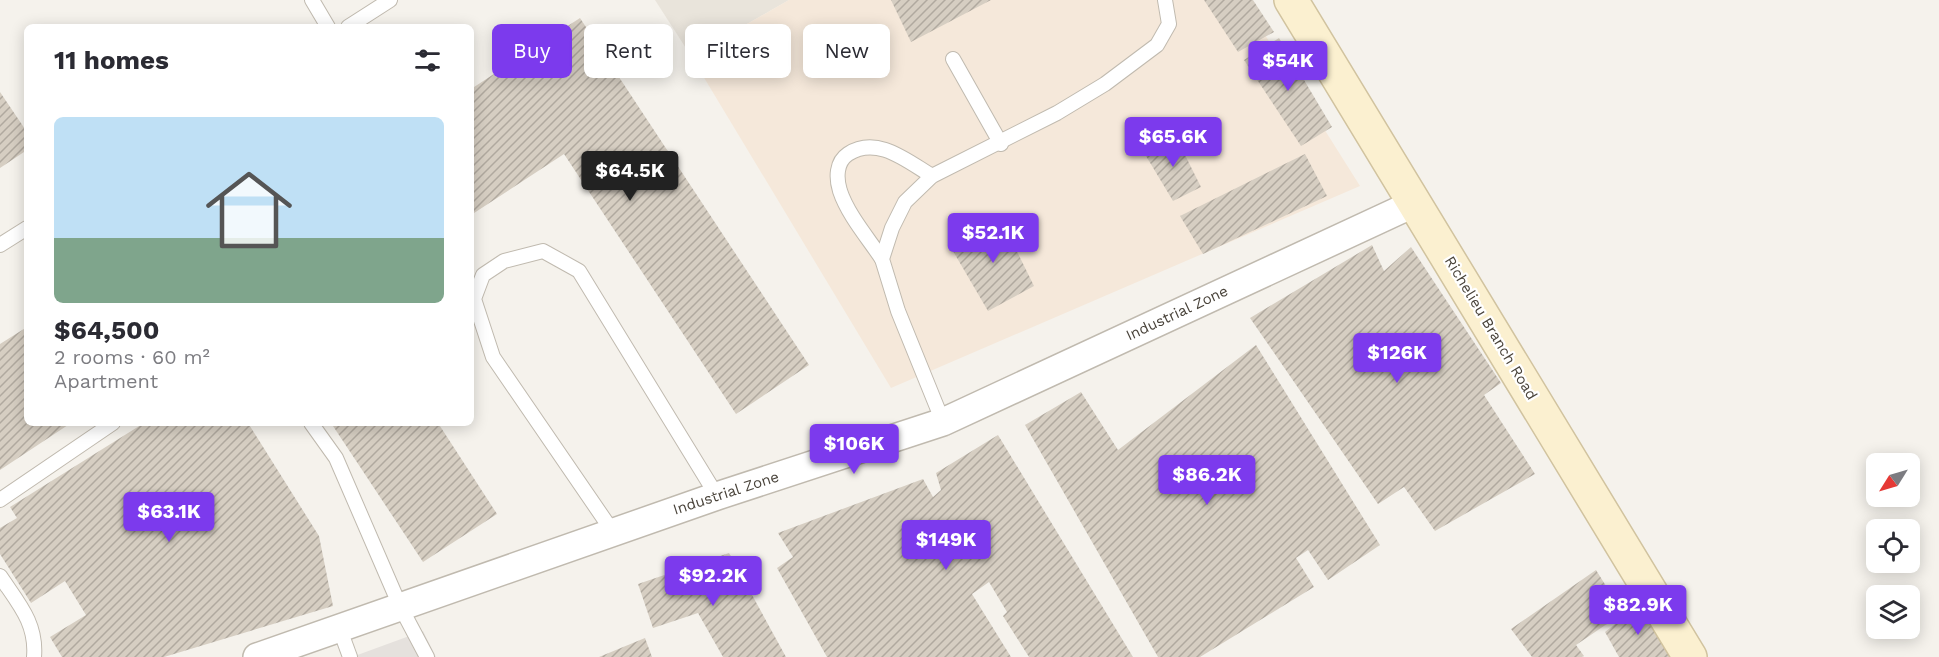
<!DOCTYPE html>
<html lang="en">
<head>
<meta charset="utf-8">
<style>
  body { margin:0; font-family:"Work Sans",sans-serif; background:#f7f7f7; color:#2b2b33; height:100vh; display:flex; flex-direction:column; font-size:22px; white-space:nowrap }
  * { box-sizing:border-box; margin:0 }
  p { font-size:20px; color:#7c7c81 }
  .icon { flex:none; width:33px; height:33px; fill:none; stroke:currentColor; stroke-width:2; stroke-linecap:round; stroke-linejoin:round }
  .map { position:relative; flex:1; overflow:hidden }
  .panel { position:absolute; left:24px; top:24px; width:450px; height:402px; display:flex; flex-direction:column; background:#fff; border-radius:9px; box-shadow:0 3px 15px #0003 }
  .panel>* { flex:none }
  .top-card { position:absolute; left:492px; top:24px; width:570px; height:54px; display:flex; gap:12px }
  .needle { width:39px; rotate:233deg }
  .tools { position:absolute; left:1866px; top:453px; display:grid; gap:12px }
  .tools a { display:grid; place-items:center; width:54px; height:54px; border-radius:9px; background:#fff; box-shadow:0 3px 15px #0003; font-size:30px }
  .price { position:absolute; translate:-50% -51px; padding:0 14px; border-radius:6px; background:#7c3aed; color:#fff; font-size:20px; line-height:39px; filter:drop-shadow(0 2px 3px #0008) }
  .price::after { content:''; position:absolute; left:50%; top:36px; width:18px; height:14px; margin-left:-9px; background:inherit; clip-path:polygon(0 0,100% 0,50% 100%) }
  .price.active { background:#222; color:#fff }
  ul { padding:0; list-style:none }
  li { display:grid; align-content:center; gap:12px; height:318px; padding:0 30px }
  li+li { border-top:2px solid #e1e1e2 }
  li span { display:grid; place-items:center; height:186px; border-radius:9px; color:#555 }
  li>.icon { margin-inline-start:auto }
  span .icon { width:108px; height:108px; fill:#fffc; stroke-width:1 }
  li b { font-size:26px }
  h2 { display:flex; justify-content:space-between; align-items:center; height:72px; padding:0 30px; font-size:26px }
  .chip { padding:0 21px; border-radius:9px; background:#fff; box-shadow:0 3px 15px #0003; font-size:21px; line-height:54px }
  .chip.active { background:#7c3aed; color:#fff }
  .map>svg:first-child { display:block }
</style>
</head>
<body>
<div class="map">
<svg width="1939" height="657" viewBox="0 0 1939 657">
  <defs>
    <pattern id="building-hatch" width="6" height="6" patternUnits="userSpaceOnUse" patternTransform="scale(1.5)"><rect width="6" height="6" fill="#d6cec2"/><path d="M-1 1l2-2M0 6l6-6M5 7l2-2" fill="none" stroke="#b0a99f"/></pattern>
  </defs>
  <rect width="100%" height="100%" fill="#f5f2ec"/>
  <!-- residential -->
  <polygon fill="#e9e4db" points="655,0 789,0 691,56"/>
  <!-- commercial -->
  <polygon fill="#f5e8da" points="789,0 1243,0 1360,186 891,388 691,56"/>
  <!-- industrial -->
  <polygon fill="#e5e1dd" points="423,631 436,657 352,657"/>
  <!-- building -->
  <g fill="url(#building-hatch)">
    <polygon points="891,0 991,0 911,42"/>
    <polygon points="1204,0 1253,0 1274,32 1238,52"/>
    <polygon points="580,18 809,365 736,414 564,154 471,215 471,89"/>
    <polygon points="1279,38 1332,127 1301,146 1244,60"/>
    <polygon points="0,92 27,132 27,150 0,168"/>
    <polygon points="1175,135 1201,187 1173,201 1143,151"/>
    <polygon points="1305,154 1327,196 1203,254 1180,216"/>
    <polygon points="1000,217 1034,286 988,311 950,246"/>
    <polygon points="1372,245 1384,271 1411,247 1501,383 1484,395 1535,474 1435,531 1404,487 1378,504 1250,318"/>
    <polygon points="27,327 27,423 71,423 0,470 0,344"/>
    <polygon points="1256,345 1380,545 1328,580 1308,550 1296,558 1314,587 1200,657 1158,657 1025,425 1081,392 1118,450"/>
    <polygon points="144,423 248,423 319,536 333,606 164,657 62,657 50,637 86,615 65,581 31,603 0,554 0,528 17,518 10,507"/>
    <polygon points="331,423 438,423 497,514 423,562"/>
    <polygon points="998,435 1133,657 1029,657 1003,616 1007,612 989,582 972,594 1011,657 827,657 777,568 793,557 778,533 923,479 933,497 941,490 936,473"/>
    <polygon points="729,553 786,657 723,657 698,613 653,628 638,584"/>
    <polygon points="1596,570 1623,613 1576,645 1584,656 1582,657 1532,657 1511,629"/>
    <polygon points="1642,603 1673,657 1619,657 1605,632"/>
    <polygon points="645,638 652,657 599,657"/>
  </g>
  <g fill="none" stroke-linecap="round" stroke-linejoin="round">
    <defs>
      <g id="service">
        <polyline points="312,0 328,27"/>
        <polyline points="348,27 390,0"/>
        <polyline points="953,59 1001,144"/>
        <polyline points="0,245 27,228"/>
        <path d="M882,259C868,238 848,215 840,191C836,178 836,162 848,154C877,135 907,161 932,176"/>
        <polyline points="943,422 898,311 882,259 892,228 905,202 932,176 1057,113 1105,84 1157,45 1169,24 1165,0"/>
        <polyline points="311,423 336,458 400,606 427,657"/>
        <polyline points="0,500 113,423"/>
        <polyline points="613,532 493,357 474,299 483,275 504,261 543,251 579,271 717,496"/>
        <path d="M0,576C18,603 37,623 34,657"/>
        <polyline points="339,627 350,657"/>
      </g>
      <polyline id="minor" points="257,657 717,496 943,422 1415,203"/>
      <polyline id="secondary" points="1291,0 1690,657"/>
    </defs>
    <!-- service casing -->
    <use href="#service" stroke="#c0baaf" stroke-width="16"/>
    <!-- minor casing -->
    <use href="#minor" stroke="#c0baaf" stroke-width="30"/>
    <!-- secondary casing -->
    <use href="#secondary" stroke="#d1c39f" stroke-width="36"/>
    <!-- service -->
    <use href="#service" stroke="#fff" stroke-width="14"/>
    <!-- minor -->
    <use href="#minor" stroke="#fff" stroke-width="27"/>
    <!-- secondary -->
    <use href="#secondary" stroke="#fbf0d0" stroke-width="33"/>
  </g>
  <g text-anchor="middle" stroke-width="4.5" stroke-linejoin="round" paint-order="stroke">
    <!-- street labels -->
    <g font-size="15" fill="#49433a" stroke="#fff">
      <text transform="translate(1177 313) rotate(-25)" y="5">Industrial Zone</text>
      <text transform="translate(1491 328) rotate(59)" y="5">Richelieu Branch Road</text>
      <text transform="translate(726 493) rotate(-18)" y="5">Industrial Zone</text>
    </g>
  </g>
</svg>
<div class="tools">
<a><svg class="needle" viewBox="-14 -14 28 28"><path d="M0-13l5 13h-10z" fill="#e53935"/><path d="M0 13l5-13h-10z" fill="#7c7c81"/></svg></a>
<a><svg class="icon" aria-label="locate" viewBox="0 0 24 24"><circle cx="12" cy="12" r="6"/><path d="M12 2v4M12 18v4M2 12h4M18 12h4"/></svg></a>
<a><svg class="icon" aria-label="layers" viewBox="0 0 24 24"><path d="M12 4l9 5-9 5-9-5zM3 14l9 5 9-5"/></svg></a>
</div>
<b class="price" style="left:1288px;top:92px">$54K</b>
<b class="price" style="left:1173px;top:168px">$65.6K</b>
<b class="price active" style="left:630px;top:202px">$64.5K</b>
<b class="price" style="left:993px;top:264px">$52.1K</b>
<b class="price" style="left:1397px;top:384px">$126K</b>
<b class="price" style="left:854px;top:475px">$106K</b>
<b class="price" style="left:1207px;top:506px">$86.2K</b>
<b class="price" style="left:169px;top:543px">$63.1K</b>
<b class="price" style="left:946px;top:571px">$149K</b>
<b class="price" style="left:713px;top:607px">$92.2K</b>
<b class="price" style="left:1638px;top:636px">$82.9K</b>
<div class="top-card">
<a class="chip active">Buy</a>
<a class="chip">Rent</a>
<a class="chip">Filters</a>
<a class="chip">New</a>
</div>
<section class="panel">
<h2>11 homes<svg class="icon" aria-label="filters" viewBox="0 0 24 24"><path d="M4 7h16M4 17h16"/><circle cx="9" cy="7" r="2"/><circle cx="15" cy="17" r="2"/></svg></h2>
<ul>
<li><span style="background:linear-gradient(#bfe0f5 65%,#7fa58c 0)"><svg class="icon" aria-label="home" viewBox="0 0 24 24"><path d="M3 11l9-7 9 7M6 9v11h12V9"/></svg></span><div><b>$64,500</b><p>2 rooms · 60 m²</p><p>Apartment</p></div></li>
</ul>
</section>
</div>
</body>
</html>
